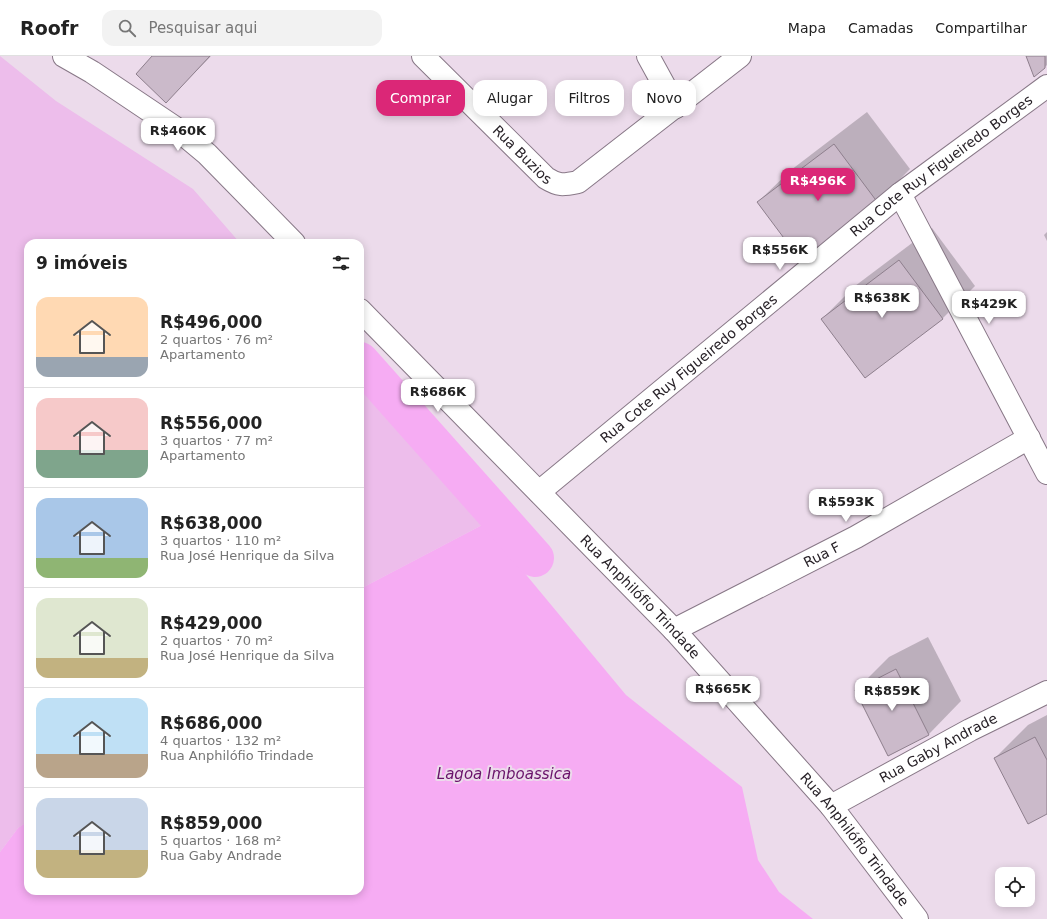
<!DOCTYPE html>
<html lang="pt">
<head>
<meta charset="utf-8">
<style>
  body { margin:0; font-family:"DejaVu Sans",sans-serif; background:#f2f2f2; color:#222; height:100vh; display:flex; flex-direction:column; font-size:15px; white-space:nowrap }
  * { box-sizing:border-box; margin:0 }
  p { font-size:13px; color:#767676 }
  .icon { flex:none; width:22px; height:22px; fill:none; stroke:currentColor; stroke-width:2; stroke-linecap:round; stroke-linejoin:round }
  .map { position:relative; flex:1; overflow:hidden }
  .details { position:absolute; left:24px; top:183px; width:340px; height:656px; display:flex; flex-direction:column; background:#fff; border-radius:12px; box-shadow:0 2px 10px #0003 }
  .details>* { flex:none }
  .guide { position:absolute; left:376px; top:24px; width:380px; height:36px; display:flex; gap:8px }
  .buttons { position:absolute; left:995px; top:811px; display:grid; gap:8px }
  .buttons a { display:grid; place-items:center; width:40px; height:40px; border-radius:8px; background:#fff; box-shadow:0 2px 10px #0003; font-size:20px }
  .price { position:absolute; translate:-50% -34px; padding:0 9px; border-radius:8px; background:#fff; color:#222; font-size:13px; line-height:26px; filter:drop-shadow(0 1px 2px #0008) }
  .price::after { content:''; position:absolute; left:50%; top:24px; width:12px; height:9px; margin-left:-6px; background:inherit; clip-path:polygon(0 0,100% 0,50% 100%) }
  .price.current { background:#db2777; color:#fff }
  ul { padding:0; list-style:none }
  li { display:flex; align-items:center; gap:12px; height:100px; padding:0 12px }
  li+li { border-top:1px solid #e0e0e0 }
  li span { display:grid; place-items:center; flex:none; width:112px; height:80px; border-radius:12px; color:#555 }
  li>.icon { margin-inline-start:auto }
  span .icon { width:48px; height:48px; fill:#fffc; stroke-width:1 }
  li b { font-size:17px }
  h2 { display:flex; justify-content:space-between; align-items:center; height:48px; padding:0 12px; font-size:17px }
  .chip { padding:0 14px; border-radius:12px; background:#fff; box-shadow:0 2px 10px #0003; font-size:14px; line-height:36px }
  .chip.current { background:#db2777; color:#fff }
  header { display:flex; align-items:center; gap:24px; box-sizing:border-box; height:56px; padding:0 20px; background:#fff; border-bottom:1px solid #e0e0e0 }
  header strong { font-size:19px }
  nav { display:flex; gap:22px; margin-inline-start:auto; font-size:14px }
  .search { width:280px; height:36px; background:#f2f2f2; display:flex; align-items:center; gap:10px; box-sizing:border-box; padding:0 14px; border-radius:12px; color:#767676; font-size:15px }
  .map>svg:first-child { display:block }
</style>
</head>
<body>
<header>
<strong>Roofr</strong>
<div class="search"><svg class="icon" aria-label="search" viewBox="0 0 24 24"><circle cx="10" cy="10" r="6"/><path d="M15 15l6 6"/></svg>Pesquisar aqui</div>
<nav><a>Mapa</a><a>Camadas</a><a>Compartilhar</a></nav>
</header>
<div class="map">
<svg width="1047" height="863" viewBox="0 0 1047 863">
  <rect width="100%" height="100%" fill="#ecdbeb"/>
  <!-- green -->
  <g fill="#edbdeb">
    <polygon points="0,0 56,45 193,133 240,187 28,187 28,765 18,772 0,796"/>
    <polygon points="360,325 484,468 360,533"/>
  </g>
  <!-- water -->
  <polygon fill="#f6acf3" points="484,468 626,639 742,731 758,804 779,836 813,863 0,863 0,796 18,772 28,765 28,835 360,835 360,533"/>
  <!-- shadow -->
  <g fill="#0003">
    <polygon points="154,0 211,0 166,46"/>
    <polygon points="1027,0 1047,0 1047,9 1045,11"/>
    <polygon points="867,56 910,113 878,146 758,146 791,114"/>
    <polygon points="932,172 975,230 942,263 822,263 855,230"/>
    <polygon points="1047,176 1047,185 1044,179"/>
    <polygon points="928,581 961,645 929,678 888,699 856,634 889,601"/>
    <polygon points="1047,659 1047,757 995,702 1028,669"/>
  </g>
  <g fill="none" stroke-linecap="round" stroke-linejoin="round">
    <!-- river -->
    <polyline stroke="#f6acf3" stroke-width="38" points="360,305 535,502"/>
  </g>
  <!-- building -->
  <g fill="#cbbaca" stroke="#8e7f8d">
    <polygon points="152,0 210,0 166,47 136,18"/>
    <polygon points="1026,0 1045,0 1045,12 1034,21"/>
    <polygon points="834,88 878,147 801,205 757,146"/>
    <polygon points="899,204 943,263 865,322 821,263"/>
    <polygon points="896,613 929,679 888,700 855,634"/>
    <polygon points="1035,681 1047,704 1047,758 1028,768 994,702"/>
  </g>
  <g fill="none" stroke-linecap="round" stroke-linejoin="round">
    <defs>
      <g id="minor">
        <polyline points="64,0 92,16 177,73 207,98 294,187"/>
        <path id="s1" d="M423,0L546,122C559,130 563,129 578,126L740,0"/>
        <polyline points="648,0 676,51"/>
        <polyline points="900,138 1047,417"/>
        <path id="s2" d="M360,254L674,574L831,750L917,863"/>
        <path id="s3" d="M539,436L900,138L1047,30"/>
        <path id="s4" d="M674,574L856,481L1029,382"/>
        <path id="s5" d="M831,750L970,674L1047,636"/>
      </g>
    </defs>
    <!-- minor casing -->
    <use href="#minor" stroke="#887887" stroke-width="24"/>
    <!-- minor -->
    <use href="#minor" stroke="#fff" stroke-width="22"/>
  </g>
  <g text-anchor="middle" stroke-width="4" stroke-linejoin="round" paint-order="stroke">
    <!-- street labels -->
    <g font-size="14" fill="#282228" stroke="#ecdbeb">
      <text dy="5" stroke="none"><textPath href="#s1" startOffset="140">Rua Buzios</textPath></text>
      <text dy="5" stroke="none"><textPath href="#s3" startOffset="518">Rua Cote Ruy Figueiredo Borges</textPath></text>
      <text dy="5" stroke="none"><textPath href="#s3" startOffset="194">Rua Cote Ruy Figueiredo Borges</textPath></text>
      <text dy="5" stroke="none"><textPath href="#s4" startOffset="166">Rua F</textPath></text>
      <text dy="5" stroke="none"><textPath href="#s2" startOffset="401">Rua Anphilófio Trindade</textPath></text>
      <text dy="5" stroke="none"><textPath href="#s5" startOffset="122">Rua Gaby Andrade</textPath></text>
      <text dy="5" stroke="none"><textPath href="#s2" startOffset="725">Rua Anphilófio Trindade</textPath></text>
    </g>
    <!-- water labels -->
    <g font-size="15" font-style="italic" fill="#69136a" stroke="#ecdbeb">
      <text x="504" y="723">Lagoa Imboassica</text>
    </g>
  </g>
</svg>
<div class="buttons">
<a><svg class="icon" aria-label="locate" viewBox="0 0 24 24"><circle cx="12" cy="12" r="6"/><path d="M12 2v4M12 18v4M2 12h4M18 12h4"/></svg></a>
</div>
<b class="price" style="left:178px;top:96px">R$460K</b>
<b class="price current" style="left:818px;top:146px">R$496K</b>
<b class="price" style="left:780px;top:215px">R$556K</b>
<b class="price" style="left:882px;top:263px">R$638K</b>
<b class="price" style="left:989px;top:269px">R$429K</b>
<b class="price" style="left:438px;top:357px">R$686K</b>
<b class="price" style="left:846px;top:467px">R$593K</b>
<b class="price" style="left:723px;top:654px">R$665K</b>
<b class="price" style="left:892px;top:656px">R$859K</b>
<div class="guide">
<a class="chip current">Comprar</a>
<a class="chip">Alugar</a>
<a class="chip">Filtros</a>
<a class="chip">Novo</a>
</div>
<section class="details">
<h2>9 imóveis<svg class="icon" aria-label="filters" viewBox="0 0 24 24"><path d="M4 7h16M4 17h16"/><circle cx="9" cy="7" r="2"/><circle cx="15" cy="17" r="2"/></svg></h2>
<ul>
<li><span style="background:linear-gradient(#ffd9b3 75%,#9aa5b1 0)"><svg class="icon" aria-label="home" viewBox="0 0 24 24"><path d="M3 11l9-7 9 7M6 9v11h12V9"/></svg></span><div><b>R$496,000</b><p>2 quartos · 76 m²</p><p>Apartamento</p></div></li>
<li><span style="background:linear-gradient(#f6c9c9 65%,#7fa58c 0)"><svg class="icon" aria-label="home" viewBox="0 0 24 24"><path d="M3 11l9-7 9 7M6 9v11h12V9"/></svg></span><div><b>R$556,000</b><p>3 quartos · 77 m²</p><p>Apartamento</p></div></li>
<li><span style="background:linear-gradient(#a9c7e8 75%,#8fb573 0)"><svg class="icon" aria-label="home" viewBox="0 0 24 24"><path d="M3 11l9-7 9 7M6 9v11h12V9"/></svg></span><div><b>R$638,000</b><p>3 quartos · 110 m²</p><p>Rua José Henrique da Silva</p></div></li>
<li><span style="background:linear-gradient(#dfe7d0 75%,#c2b280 0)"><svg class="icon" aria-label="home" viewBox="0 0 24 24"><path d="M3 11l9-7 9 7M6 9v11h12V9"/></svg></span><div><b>R$429,000</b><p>2 quartos · 70 m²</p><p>Rua José Henrique da Silva</p></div></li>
<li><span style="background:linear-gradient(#bfe0f5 70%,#b9a48a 0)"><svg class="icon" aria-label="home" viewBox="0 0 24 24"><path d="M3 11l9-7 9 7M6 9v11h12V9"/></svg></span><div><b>R$686,000</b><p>4 quartos · 132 m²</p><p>Rua Anphilófio Trindade</p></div></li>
<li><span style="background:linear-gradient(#c9d6e8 65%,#c2b280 0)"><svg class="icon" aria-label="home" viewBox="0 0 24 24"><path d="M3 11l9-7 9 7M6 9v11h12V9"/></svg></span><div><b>R$859,000</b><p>5 quartos · 168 m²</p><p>Rua Gaby Andrade</p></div></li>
</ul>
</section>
</div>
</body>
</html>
